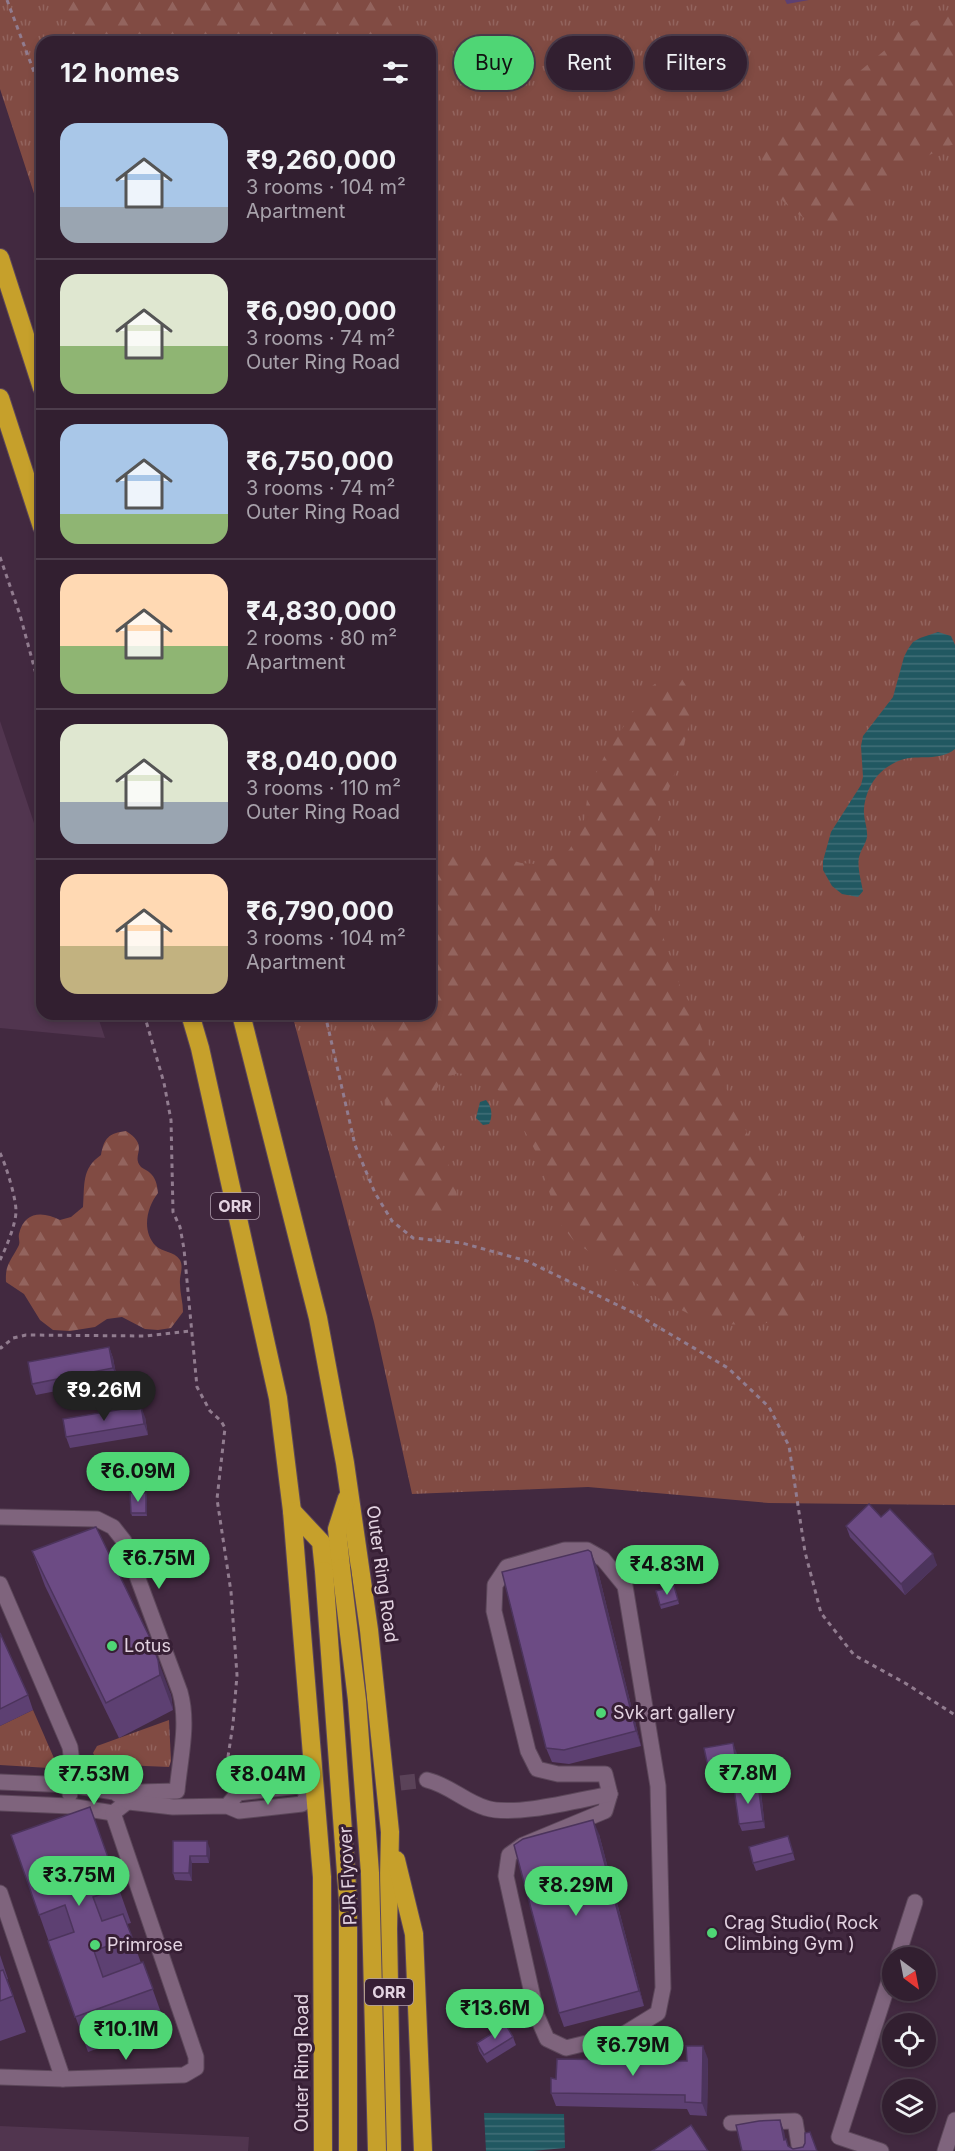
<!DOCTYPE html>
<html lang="en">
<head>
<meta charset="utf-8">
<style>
  body { margin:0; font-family:Inter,sans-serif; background:#3d2c3c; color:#f1f3f6; height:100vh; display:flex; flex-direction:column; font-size:22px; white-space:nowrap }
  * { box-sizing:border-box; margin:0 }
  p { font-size:20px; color:#a8a2ab }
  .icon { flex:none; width:33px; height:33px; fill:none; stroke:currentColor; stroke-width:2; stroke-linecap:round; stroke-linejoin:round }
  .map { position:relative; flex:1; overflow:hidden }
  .panel { position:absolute; left:36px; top:36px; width:400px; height:984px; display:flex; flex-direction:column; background:#321f30; border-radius:18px; box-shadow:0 3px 9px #0003,0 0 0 2px #4d3d4c }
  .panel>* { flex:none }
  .top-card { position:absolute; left:454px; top:36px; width:410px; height:54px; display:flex; gap:12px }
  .needle { width:39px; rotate:148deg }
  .tools { position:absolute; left:882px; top:1947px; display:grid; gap:12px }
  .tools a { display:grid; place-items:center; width:54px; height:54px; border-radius:50%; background:#321f30; box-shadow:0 3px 9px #0003,0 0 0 2px #4d3d4c; font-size:30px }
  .price { position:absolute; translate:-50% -51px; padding:0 14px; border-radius:21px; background:#4fd675; color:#111; font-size:20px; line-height:39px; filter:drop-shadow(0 2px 3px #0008) }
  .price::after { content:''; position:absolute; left:50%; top:36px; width:18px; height:14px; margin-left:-9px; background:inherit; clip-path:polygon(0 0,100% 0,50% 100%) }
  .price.on { background:#222; color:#fff }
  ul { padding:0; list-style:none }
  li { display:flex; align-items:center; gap:18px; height:150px; padding:0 24px }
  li+li { border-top:2px solid #4d3d4c }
  li span { display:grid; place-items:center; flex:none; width:168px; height:120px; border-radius:18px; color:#555 }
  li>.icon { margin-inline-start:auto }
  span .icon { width:72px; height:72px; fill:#fffc; stroke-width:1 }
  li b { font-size:26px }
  h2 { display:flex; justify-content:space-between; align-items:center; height:72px; padding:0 24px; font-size:26px }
  .tag { padding:0 21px; border-radius:27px; background:#321f30; box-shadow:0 3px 9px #0003,0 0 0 2px #4d3d4c; font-size:21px; line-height:54px }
  .tag.on { background:#4fd675; color:#111 }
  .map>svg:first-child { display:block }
</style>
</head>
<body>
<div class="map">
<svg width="955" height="2151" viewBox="0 0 955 2151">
  <defs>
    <pattern id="grass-tufts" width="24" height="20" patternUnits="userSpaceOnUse" patternTransform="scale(1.5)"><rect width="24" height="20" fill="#814b43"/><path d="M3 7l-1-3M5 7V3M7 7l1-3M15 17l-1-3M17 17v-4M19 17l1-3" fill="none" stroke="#93645e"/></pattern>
    <pattern id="forest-firs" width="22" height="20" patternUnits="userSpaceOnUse" patternTransform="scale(1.5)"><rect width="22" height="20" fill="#814b43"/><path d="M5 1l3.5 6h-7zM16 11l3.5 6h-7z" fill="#93645e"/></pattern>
    <pattern id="water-rules" width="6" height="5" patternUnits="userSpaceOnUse" patternTransform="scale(1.5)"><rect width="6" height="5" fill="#215861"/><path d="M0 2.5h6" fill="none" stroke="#416f77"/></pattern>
  </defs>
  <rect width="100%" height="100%" fill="#422940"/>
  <!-- built -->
  <g fill="#51354f">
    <polygon points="0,721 42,847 42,1014 97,1014 105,1038 0,1028"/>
    <polygon points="0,2126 249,2137 248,2151 0,2151"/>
  </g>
  <!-- grass -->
  <g fill="url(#grass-tufts)">
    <polygon points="0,0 955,0 955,1505 769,1503 588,1487 412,1494 374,1322 292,1014 430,1014 430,42 42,42 42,218 0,89"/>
    <polygon points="33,1710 57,1765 49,1768 0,1765 0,1726"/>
    <polygon points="169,1720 171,1761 169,1767 99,1764 93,1753 97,1746"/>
  </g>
  <!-- forest -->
  <g fill="url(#forest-firs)">
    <polygon points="61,0 395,0 400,25 399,42 74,42"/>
    <path d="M955,8V144C938,149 905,168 891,179C885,185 882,196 876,202C854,226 814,231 790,208C770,189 763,175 761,148L785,121L804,106L854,76L885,50L892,37L902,28L914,21Z"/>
    <path d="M674,674L680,676L691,694V715L683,750L657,822L653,872L655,913L680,986L698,1019L723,1082L756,1152L784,1201L811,1255L813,1287L801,1308L784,1320L754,1325L720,1324L691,1315L660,1299L602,1261L574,1241L558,1221L539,1158L507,1097L482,1078L458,1073C453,1075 445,1078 441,1082C438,1086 430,1102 430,1108C427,1133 485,1213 440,1221C435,1222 427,1219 422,1218L398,1178L370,1014H430L431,856L445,853L492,854L521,863L536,864L562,856L569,850L579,834L585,817L588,790L604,757L647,690L665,676Z"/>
    <path d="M126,1131C151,1147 130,1155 141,1167C143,1169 147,1170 149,1172C156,1178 157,1184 158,1193C147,1207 141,1231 156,1246C162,1252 174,1251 180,1260C184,1268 179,1276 180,1284C180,1293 183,1303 183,1312L171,1328L158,1330L145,1329L122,1317L107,1319L95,1327L70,1331L53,1330L40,1320L24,1294L6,1282C5,1265 10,1262 18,1247C21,1242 18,1239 19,1234C24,1211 43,1211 60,1220L71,1217L83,1207C85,1185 81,1169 101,1155C104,1138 109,1133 126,1131Z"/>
  </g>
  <!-- water -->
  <g fill="url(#water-rules)">
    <path d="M938,632L951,636L955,645V749C939,762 919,754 901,760C879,768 866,786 864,809C863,818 868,828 867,837C866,843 862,848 860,854C856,864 861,880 863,891L858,897L842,894L832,886L823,870V861L831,832L861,785L863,777L861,746L863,736L893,697L904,657L908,649L913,642L920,638Z"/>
    <path d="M486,1100C492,1107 493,1116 489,1124L483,1125L476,1118L480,1102Z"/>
    <polygon points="484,2113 564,2114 565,2148 532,2151 486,2151"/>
  </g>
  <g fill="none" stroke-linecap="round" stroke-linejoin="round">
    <!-- minor-tunnel -->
    <polyline stroke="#5a4258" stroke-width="15" stroke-dasharray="15 8" stroke-linecap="butt" points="309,1793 427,1780"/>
    <defs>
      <g id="minor">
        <path d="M0,1517L97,1519L113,1527L124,1541L180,1692C189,1724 180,1758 177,1791L140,1792L113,1813L70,1806L0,1803"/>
        <polygon points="565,1550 587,1550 603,1559 625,1586 658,1786 663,1988 658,2013 624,2034 566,2048 547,2039 537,2016 506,1876 509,1855 523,1845 605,1811 610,1794 605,1774 558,1774 537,1769 528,1751 494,1611 495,1585 507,1567"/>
        <polyline points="0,1584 70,1747 72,1763 70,1794"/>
        <path d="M427,1780C449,1785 465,1802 486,1808C515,1817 578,1800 610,1794"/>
        <polyline points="0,1782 70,1785 114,1792 129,1802 173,1807 227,1806 239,1811 302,1804 309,1793 299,1786 238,1793 227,1806"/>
        <polyline points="0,1893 63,2079"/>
        <polyline points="897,1958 915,1902"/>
        <polyline points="0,2077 63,2079 184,2075 196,2068 196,2057 113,1813"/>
        <polyline points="731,2123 795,2121 800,2151"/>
        <polyline points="881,2151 839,2137 892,1972"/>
        <polyline points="945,2151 955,2120"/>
      </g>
      <g id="highway">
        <polyline points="0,258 42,388"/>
        <polyline points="0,398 42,527"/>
        <polyline points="190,1014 200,1048 278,1398 292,1511 322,1877 323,2151"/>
        <polyline points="241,1014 318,1318 345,1463 369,1630 390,1832 388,1929 392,2151"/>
        <polyline points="292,1511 321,1542 324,1571"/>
        <polyline points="341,1568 337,1529 347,1498"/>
        <polyline points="396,1860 414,1934 423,2151"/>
      </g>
    </defs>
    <!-- minor casing -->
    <use href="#minor" stroke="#5c475a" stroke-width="17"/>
    <!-- highway casing -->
    <use href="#highway" stroke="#5c475a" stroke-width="20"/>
    <!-- path -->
    <g stroke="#917c8f" stroke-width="3" stroke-dasharray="4.5 4.5" stroke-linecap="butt">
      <polyline points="7,0 42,93"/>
      <polyline points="0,557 20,615 36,674 42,722"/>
      <polyline points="144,1014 164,1083 171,1120 173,1212 180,1227 184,1249 197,1387 210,1411 221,1421 225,1428 217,1499 231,1592 237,1675 233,1724 224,1783"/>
      <polyline points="325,1014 355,1145 375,1193 392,1221 413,1238 462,1243 527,1261 636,1314 728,1368 769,1407 789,1446 805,1552 821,1613 854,1655 905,1683 955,1715"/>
      <path d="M0,1153C6,1165 16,1198 16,1211C16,1224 6,1248 0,1260"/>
      <polyline points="0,1346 1,1348 13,1338 26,1335 146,1336 191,1331"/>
    </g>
    <!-- minor -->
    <use href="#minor" stroke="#7f647d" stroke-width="15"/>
    <!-- highway -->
    <use href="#highway" stroke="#c6a02b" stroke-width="18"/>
    <defs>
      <g id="highway-bridge">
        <polyline points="341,1568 357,1700 370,1873 377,2151"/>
        <polyline points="324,1571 348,1900 348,2151"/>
      </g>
    </defs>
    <!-- highway-bridge casing -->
    <use href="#highway-bridge" stroke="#5c475a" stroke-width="20" stroke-linecap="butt"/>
    <!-- highway-bridge -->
    <use href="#highway-bridge" stroke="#c6a02b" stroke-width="18"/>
  </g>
  <!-- wall -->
  <g fill="#5d4072">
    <polygon points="785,0 809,0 787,4"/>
    <polygon points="109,1347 113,1358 117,1379 36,1395 32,1384"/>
    <polygon points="145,1417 148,1435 70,1448 66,1437"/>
    <polygon points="147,1497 147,1516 132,1516 131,1513"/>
    <polygon points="881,1517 937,1565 905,1595 850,1537 846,1526"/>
    <polygon points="96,1527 171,1695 173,1710 119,1738 45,1586 32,1551"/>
    <polygon points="597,1567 641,1746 569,1764 552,1762 546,1748"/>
    <polygon points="674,1586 679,1604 661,1609 656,1591"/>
    <polygon points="0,1633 28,1695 33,1710 0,1726"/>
    <polygon points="736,1751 739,1769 710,1774 708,1767"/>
    <polygon points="761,1792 765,1828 742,1831 739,1824"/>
    <polygon points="90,1807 131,1923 127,1924 141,1963 143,1962 165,2024 88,2052 11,1835"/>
    <polygon points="599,1834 644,2006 564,2027 559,2013"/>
    <polygon points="788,1836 795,1860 756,1871 753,1863"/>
    <polygon points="173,1841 210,1849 209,1863 192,1863 192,1881 175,1880 173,1873"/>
    <polygon points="0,1955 8,1979 7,1979 26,2032 0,2041"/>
    <polygon points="513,2037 516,2045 487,2063 479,2051 477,2043"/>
    <polygon points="708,2059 707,2116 690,2115 687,2109 556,2106 551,2093 556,2079"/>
  </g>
  <!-- shaded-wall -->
  <g fill="#4c345c">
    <polygon points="109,1347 113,1358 117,1379 113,1368"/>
    <polygon points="141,1406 145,1417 148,1435 144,1424"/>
    <polygon points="146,1493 147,1497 147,1516 146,1513"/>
    <polygon points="591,1552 597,1567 641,1746 636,1731"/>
    <polygon points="933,1554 937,1565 905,1595 901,1584"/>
    <polygon points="158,1660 171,1695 173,1710 160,1675"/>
    <polygon points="733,1743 736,1751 739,1769 736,1762"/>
    <polygon points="758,1785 761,1792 765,1828 763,1821"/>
    <polygon points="593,1820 599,1834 644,2006 639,1991"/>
    <polygon points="207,1841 210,1849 209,1863 207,1856"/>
    <polygon points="190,1856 192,1863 192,1881 189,1873"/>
    <polygon points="703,2046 708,2059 707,2116 702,2103"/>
    <polygon points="780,2120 784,2131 788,2151 784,2140"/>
  </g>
  <!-- building -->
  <g fill="#6c4b84" stroke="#4c345c" stroke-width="1.5">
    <polygon points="109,1347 113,1368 32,1384 28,1362"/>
    <polygon points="141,1406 144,1424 66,1437 63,1419"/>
    <polygon points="130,1493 146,1493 146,1513 131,1513"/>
    <polygon points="869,1504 881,1517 890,1509 933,1554 901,1584 846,1526"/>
    <polygon points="96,1527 149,1636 158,1660 160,1675 106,1703 32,1551"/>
    <polygon points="588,1550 591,1552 636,1731 564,1750 546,1748 502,1572"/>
    <polygon points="674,1586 678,1600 660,1605 656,1591"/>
    <polygon points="0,1633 28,1695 0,1709"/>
    <polygon points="733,1743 736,1762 708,1767 704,1748"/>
    <polygon points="758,1785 763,1821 739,1824 734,1788"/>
    <polygon points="90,1807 119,1888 93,1897 102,1921 123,1914 132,1937 94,1951 103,1977 143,1962 153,1989 75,2017 48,1941 74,1932 65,1905 39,1915 11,1835"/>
    <polygon points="593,1820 639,1991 559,2013 514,1845 523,1839"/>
    <polygon points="788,1836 793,1853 753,1863 749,1847"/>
    <polygon points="173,1841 207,1841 207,1856 190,1856 189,1873 173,1873"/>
    <polygon points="3,1970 13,1996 0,2001 0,1971"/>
    <polygon points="506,2025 513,2037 484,2055 477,2043"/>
    <polygon points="686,2046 703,2046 702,2103 685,2102 685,2095 551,2093 551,2078 556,2079 557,2059 687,2061"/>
    <polygon points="780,2120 784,2140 786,2139 788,2146 793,2149 803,2147 805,2143 805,2133 810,2132 817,2151 742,2151 736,2125 759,2121"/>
    <polygon points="691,2125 708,2151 652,2151"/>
  </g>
  <!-- markers -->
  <g fill="#4fd675" stroke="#371f35" stroke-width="2">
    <circle cx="112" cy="1646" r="6"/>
    <circle cx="601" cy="1713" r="6"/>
    <circle cx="712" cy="1933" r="6"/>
    <circle cx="95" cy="1945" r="6"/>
  </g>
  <g text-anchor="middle" stroke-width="6" stroke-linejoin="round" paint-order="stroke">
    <!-- shield labels -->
    <g fill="#371f35" stroke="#af9dad" stroke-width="1.5">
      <rect x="211" y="1193" width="48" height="26" rx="4.5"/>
      <rect x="365" y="1979" width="48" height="26" rx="4.5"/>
    </g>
    <g font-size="16" font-weight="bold" fill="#e3d3e1">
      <text x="235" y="1212">ORR</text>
      <text x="389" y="1998">ORR</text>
    </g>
    <!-- street labels -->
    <g font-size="18" fill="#e3d3e1" stroke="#371f35">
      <text transform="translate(382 1574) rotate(82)" y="6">Outer Ring Road</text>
      <text transform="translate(348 1876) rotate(-93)" y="6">PJR Flyover</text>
      <text transform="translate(302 2063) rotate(-90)" y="6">Outer Ring Road</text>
    </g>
    <!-- poi labels -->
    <g font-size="18" fill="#e3d3e1" stroke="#371f35" text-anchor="start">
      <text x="124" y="1652">Lotus</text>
      <text x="613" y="1719">Svk art gallery</text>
      <text x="724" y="1929">Crag Studio( Rock<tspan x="724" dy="21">Climbing Gym )</tspan></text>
      <text x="107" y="1951">Primrose</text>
    </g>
  </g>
</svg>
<div class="tools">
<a><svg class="needle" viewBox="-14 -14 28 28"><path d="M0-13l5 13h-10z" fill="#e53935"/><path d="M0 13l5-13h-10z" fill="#a8a2ab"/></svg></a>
<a><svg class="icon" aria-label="locate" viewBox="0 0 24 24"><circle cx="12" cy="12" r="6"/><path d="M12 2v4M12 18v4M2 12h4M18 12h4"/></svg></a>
<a><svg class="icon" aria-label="layers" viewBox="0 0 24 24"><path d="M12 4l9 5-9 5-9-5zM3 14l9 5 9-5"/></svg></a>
</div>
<b class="price on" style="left:104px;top:1422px">₹9.26M</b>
<b class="price" style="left:138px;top:1503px">₹6.09M</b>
<b class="price" style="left:159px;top:1590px">₹6.75M</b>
<b class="price" style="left:667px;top:1596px">₹4.83M</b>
<b class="price" style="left:748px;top:1805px">₹7.8M</b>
<b class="price" style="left:94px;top:1806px">₹7.53M</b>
<b class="price" style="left:268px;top:1806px">₹8.04M</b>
<b class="price" style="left:79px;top:1907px">₹3.75M</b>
<b class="price" style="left:576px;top:1917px">₹8.29M</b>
<b class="price" style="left:495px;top:2040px">₹13.6M</b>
<b class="price" style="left:126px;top:2061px">₹10.1M</b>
<b class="price" style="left:633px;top:2077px">₹6.79M</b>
<div class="top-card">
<a class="tag on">Buy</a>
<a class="tag">Rent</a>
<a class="tag">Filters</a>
</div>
<section class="panel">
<h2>12 homes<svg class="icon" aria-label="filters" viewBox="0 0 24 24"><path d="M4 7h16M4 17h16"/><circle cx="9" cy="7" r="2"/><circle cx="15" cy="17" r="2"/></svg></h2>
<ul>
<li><span style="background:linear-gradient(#a9c7e8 70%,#9aa5b1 0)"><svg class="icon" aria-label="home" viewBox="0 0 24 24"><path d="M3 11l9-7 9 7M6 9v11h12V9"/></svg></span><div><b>₹9,260,000</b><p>3 rooms · 104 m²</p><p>Apartment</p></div></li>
<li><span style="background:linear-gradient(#dfe7d0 60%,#8fb573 0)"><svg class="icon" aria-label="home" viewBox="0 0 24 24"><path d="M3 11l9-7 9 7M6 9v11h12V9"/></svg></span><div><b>₹6,090,000</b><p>3 rooms · 74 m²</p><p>Outer Ring Road</p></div></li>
<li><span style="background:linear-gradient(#a9c7e8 75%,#8fb573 0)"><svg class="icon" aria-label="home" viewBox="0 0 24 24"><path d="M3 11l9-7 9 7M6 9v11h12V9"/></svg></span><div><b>₹6,750,000</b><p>3 rooms · 74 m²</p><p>Outer Ring Road</p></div></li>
<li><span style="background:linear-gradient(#ffd9b3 60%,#8fb573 0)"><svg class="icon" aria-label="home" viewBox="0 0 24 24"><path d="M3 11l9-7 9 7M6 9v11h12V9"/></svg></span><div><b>₹4,830,000</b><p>2 rooms · 80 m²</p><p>Apartment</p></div></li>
<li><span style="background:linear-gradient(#dfe7d0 65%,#9aa5b1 0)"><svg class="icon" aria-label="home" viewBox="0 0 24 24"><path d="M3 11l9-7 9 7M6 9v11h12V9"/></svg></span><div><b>₹8,040,000</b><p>3 rooms · 110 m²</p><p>Outer Ring Road</p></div></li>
<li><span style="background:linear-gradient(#ffd9b3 60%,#c2b280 0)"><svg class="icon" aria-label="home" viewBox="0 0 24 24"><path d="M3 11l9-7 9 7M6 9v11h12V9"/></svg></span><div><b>₹6,790,000</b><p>3 rooms · 104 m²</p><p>Apartment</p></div></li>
</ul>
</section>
</div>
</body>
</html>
